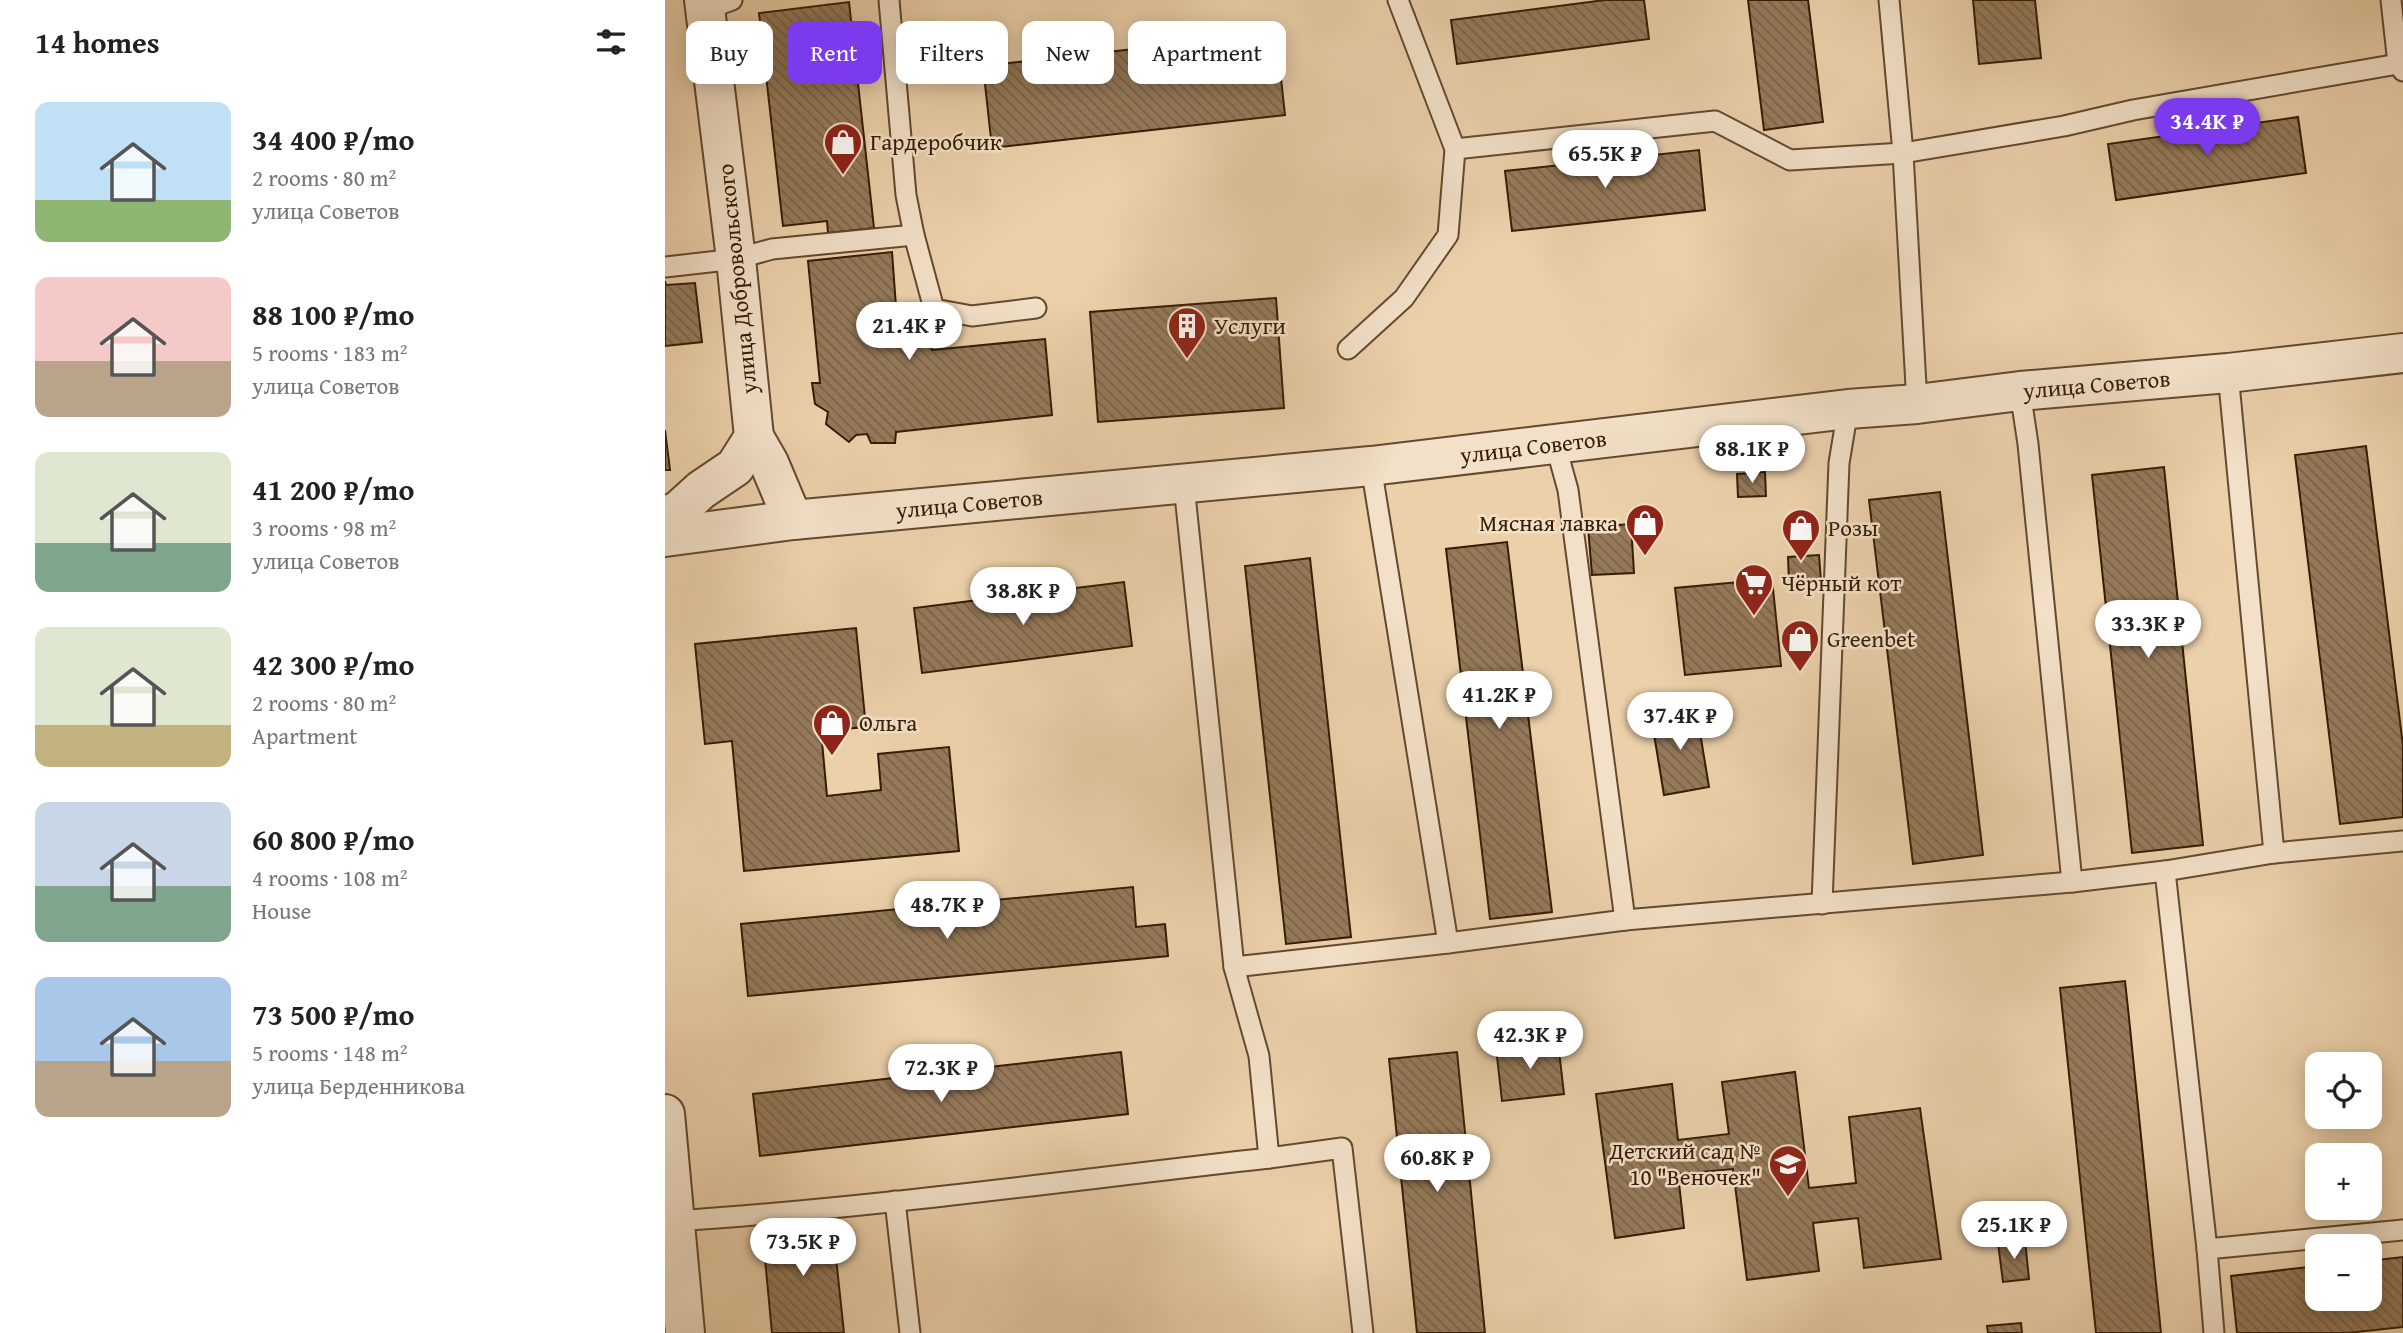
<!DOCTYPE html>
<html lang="en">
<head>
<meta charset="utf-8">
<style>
  body { margin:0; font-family:"Gentium Book Plus",serif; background:#f2f2f2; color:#222; height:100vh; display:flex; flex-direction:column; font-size:26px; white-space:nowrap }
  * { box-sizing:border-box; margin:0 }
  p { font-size:23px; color:#767676 }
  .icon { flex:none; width:38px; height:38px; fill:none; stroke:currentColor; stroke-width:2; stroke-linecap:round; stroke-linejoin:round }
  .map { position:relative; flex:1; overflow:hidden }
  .sheet { display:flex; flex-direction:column; background:#fff; width:665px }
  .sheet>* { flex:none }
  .guide { position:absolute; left:21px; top:21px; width:665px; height:63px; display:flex; gap:14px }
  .fabs { position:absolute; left:1640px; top:1052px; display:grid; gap:14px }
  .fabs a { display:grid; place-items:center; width:77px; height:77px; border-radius:14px; background:#fff; box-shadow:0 4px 18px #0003; font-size:35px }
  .price { position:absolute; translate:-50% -60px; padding:0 16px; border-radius:24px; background:#fff; color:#222; font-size:23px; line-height:46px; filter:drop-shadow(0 2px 4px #0008) }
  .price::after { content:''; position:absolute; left:50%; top:42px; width:21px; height:16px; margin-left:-10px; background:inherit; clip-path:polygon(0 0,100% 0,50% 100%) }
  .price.current { background:#7c3aed; color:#fff }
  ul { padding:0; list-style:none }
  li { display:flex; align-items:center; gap:21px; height:175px; padding:0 35px }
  li span { display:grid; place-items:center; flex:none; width:196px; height:140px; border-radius:14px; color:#555 }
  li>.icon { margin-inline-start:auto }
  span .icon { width:84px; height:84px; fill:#fffc; stroke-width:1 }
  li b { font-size:30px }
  h2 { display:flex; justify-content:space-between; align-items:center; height:84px; padding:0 35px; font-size:30px }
  .pill { padding:0 24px; border-radius:14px; background:#fff; box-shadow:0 4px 18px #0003; font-size:24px; line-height:63px }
  .pill.current { background:#7c3aed; color:#fff }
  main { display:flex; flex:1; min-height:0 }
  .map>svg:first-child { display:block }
</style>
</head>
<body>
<main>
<section class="sheet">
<h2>14 homes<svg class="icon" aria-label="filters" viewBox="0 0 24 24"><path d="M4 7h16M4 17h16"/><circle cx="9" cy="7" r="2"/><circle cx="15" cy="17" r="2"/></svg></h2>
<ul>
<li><span style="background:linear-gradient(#bfe0f5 70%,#8fb573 0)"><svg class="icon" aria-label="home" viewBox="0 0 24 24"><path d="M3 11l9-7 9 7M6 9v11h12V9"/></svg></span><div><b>34 400 ₽/mo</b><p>2 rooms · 80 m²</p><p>улица Советов</p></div></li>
<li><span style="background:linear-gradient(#f6c9c9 60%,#b9a48a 0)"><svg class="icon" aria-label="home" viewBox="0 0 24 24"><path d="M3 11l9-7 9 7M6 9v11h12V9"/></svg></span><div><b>88 100 ₽/mo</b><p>5 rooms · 183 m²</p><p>улица Советов</p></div></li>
<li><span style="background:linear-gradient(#dfe7d0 65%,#7fa58c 0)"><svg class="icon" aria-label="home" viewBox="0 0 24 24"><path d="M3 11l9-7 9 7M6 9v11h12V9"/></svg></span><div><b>41 200 ₽/mo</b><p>3 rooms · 98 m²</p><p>улица Советов</p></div></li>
<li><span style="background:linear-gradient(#dfe7d0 70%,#c2b280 0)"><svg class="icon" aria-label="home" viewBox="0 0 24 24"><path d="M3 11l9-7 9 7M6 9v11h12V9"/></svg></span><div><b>42 300 ₽/mo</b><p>2 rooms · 80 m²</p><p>Apartment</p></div></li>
<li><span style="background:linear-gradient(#c9d6e8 60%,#7fa58c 0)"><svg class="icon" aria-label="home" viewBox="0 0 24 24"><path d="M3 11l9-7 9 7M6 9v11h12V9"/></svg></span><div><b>60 800 ₽/mo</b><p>4 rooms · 108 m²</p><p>House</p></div></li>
<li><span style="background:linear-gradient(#a9c7e8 60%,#b9a48a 0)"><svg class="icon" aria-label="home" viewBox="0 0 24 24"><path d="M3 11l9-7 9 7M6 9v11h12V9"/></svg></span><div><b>73 500 ₽/mo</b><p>5 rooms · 148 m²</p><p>улица Берденникова</p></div></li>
</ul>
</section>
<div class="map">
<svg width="1738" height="1333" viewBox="0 0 1738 1333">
  <defs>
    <pattern id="building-back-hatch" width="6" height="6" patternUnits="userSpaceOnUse" patternTransform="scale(1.75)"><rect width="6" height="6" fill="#957a5a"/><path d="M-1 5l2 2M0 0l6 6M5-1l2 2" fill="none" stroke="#7a6348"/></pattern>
  </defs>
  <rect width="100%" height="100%" fill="#ebd0aa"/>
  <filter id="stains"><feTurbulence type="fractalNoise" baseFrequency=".00286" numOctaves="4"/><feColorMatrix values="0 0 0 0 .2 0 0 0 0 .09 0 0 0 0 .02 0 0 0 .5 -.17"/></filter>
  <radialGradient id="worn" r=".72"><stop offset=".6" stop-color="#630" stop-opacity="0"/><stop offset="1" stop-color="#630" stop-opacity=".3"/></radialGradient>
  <!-- building -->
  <g fill="url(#building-back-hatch)" stroke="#371c04" stroke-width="2">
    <polygon points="940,0 979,0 984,39 792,64 786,20"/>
    <polygon points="1083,0 1143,0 1158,122 1099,130"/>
    <polygon points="1308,0 1370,0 1376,58 1314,64"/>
    <polygon points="184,2 209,228 163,233 162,221 118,226 94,13"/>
    <polygon points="611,33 620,115 327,148 318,66"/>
    <polygon points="1633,117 1641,173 1451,200 1443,144"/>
    <polygon points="1034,150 1040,210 847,231 840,171"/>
    <polygon points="227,252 233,334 265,330 267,350 380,339 387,415 231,432 230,443 206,443 202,434 191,435 184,442 161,424 163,412 150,404 147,383 155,383 143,261"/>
    <polygon points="0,281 1,285 30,283 37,342 0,346"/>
    <polygon points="611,298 619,408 433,422 425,312"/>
    <polygon points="0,430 5,470 0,470"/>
    <polygon points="1701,446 1738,746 1738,817 1675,824 1630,455"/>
    <polygon points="1499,467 1538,845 1467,853 1427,475"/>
    <polygon points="1100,472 1101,496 1073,497 1072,474"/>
    <polygon points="1275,492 1318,855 1248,864 1204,500"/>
    <polygon points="966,524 969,573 927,575 923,527"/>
    <polygon points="842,542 887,912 825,919 781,549"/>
    <polygon points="1154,555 1156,581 1124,583 1123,557"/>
    <polygon points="645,558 686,937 621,944 580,566"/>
    <polygon points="1107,579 1116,666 1020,675 1010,588"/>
    <polygon points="459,582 467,646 257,673 249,608"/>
    <polygon points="191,628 201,727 156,731 162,796 216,790 213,754 284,747 294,851 79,871 67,741 40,744 30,644"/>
    <polygon points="1031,708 1044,787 999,795 986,716"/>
    <polygon points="468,887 471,927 500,924 503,956 83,996 76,924"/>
    <polygon points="1460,981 1464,1018 1496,1333 1431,1333 1395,988"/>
    <polygon points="893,1042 899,1094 837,1101 831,1048"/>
    <polygon points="456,1052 463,1114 95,1156 88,1094"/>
    <polygon points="792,1052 820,1333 752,1333 724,1059"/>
    <polygon points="1130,1072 1144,1188 1191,1183 1184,1117 1255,1108 1276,1259 1199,1268 1193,1218 1148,1223 1154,1271 1082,1280 1068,1169 1013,1174 1019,1228 950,1238 931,1094 1007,1084 1013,1140 1064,1134 1057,1082"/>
    <polygon points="167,1220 179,1333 107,1333 97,1227"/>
    <polygon points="1360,1240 1364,1279 1338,1282 1333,1243"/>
    <polygon points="1738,1257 1738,1327 1682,1333 1572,1333 1566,1276 1652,1266 1652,1298 1704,1298 1704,1261"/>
    <polygon points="1356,1323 1357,1333 1323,1333 1322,1326"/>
  </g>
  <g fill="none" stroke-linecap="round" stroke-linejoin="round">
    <defs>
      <g id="service">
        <polyline points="1224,0 1238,153 1252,404"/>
        <polyline points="1726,0 1733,64 1738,71"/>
        <polyline points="40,10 67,0"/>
        <polyline points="790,149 1050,121 1125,160 1238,153 1399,126 1468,110 1733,64"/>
        <polyline points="249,235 269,309 307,316 371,308"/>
        <polyline points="0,267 71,259 107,249 249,235 241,195 224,0"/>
        <polyline points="683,349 739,298 783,235 790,149 733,0"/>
        <polyline points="1563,373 1609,853"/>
        <polyline points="1355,391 1363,444 1407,882"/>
        <polyline points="890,443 903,490 960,920"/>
        <polyline points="706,466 783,943"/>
        <polyline points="1500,871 1542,1249 1549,1333"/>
        <polyline points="1157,904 1174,463 1183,409"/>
        <polyline points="569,967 783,943 960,920 1407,882 1500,871 1609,853 1738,841"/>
        <polyline points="604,1158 677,1148 698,1333"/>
        <polyline points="230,1201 245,1333"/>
        <path d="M9,1221C208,1208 406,1180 604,1158L594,1056L569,967L519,485"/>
        <polyline points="1542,1249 1738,1230"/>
      </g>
      <g id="tertiary">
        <polyline points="89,437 104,463 128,520"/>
        <polyline points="0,517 14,510 36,490 70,467 89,437 71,259 39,0"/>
        <path id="s1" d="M0,537L128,520L706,466L1183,409L1252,404L1355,391L1563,373L1738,353"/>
        <polyline points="0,1114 20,1333"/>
      </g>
    </defs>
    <!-- service casing -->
    <use href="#service" stroke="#64492e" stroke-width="23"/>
    <!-- tertiary casing -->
    <use href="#tertiary" stroke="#64492e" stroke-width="42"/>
    <!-- service -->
    <use href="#service" stroke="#f2e0c8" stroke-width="19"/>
    <!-- tertiary -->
    <use href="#tertiary" stroke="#f2e0c8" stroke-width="38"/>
  </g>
  <!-- icons -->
  <defs>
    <symbol id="shop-pin" viewBox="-11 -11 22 30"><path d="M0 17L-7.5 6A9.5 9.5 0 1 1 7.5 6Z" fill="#8f2418" stroke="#f2e0c8"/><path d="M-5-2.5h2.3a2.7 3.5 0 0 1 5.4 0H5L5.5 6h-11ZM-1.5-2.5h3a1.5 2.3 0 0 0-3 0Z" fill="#fff"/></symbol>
    <symbol id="building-pin" viewBox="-11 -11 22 30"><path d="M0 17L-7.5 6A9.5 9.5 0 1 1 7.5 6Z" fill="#8f2418" stroke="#f2e0c8"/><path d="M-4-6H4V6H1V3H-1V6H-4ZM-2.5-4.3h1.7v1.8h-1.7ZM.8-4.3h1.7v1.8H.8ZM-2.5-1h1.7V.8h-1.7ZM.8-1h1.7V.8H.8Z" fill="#fff"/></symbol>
    <symbol id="supermarket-pin" viewBox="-11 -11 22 30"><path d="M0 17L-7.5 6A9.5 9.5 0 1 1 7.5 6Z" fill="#8f2418" stroke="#f2e0c8"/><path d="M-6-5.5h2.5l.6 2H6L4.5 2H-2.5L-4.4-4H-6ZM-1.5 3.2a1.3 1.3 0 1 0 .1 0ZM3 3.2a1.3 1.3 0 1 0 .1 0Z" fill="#fff"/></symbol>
    <symbol id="school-pin" viewBox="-11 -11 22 30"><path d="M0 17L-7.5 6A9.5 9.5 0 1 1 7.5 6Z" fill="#8f2418" stroke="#f2e0c8"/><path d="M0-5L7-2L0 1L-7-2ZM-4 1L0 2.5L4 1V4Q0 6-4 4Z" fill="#fff"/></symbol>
  </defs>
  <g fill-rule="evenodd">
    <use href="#shop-pin" x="156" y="120" width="44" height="60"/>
    <use href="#building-pin" x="500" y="304" width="44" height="60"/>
    <use href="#shop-pin" x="958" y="501" width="44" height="60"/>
    <use href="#shop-pin" x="1114" y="506" width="44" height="60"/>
    <use href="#supermarket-pin" x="1067" y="561" width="44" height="60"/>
    <use href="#shop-pin" x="1113" y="617" width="44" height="60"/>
    <use href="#shop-pin" x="145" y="701" width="44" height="60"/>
    <use href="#school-pin" x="1101" y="1142" width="44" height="60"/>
  </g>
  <g text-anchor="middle" stroke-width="5" stroke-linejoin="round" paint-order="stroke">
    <!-- poi labels -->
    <g font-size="23" fill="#371c04" stroke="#f2e0c8" text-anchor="start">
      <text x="205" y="150">Гардеробчик</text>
      <text x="549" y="334">Услуги</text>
      <text x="953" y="531" text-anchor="end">Мясная лавка</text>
      <text x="1163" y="536">Розы</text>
      <text x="1116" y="591">Чёрный кот</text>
      <text x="1162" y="647">Greenbet</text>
      <text x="194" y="731">Ольга</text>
      <text x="1096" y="1159" text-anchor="end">Детский сад №<tspan x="1096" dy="26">10 "Веночек"</tspan></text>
    </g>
    <!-- street labels -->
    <g font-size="23" fill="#371c04" stroke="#f2e0c8">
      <text transform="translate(72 279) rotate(-96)" y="8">улица Добровольского</text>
      <text dy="8" stroke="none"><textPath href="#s1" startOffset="1440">улица Советов</textPath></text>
      <text dy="8" stroke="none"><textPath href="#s1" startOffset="873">улица Советов</textPath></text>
      <text dy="8" stroke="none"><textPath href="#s1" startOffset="306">улица Советов</textPath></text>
    </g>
  </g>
  <rect width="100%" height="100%" filter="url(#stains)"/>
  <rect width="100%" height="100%" fill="url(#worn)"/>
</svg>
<div class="fabs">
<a><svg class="icon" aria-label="locate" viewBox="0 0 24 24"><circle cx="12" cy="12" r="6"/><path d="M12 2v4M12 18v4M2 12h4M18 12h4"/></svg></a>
<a>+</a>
<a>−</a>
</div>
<b class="price current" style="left:1542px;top:158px">34.4K ₽</b>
<b class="price" style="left:940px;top:190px">65.5K ₽</b>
<b class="price" style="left:244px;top:362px">21.4K ₽</b>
<b class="price" style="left:1087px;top:485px">88.1K ₽</b>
<b class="price" style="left:358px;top:627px">38.8K ₽</b>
<b class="price" style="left:1483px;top:660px">33.3K ₽</b>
<b class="price" style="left:834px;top:731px">41.2K ₽</b>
<b class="price" style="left:1015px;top:752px">37.4K ₽</b>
<b class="price" style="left:282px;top:941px">48.7K ₽</b>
<b class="price" style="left:865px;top:1071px">42.3K ₽</b>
<b class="price" style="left:276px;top:1104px">72.3K ₽</b>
<b class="price" style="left:772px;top:1194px">60.8K ₽</b>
<b class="price" style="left:1349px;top:1261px">25.1K ₽</b>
<b class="price" style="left:138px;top:1278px">73.5K ₽</b>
<div class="guide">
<a class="pill">Buy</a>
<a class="pill current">Rent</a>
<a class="pill">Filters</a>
<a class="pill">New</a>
<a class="pill">Apartment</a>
</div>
</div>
</main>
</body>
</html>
